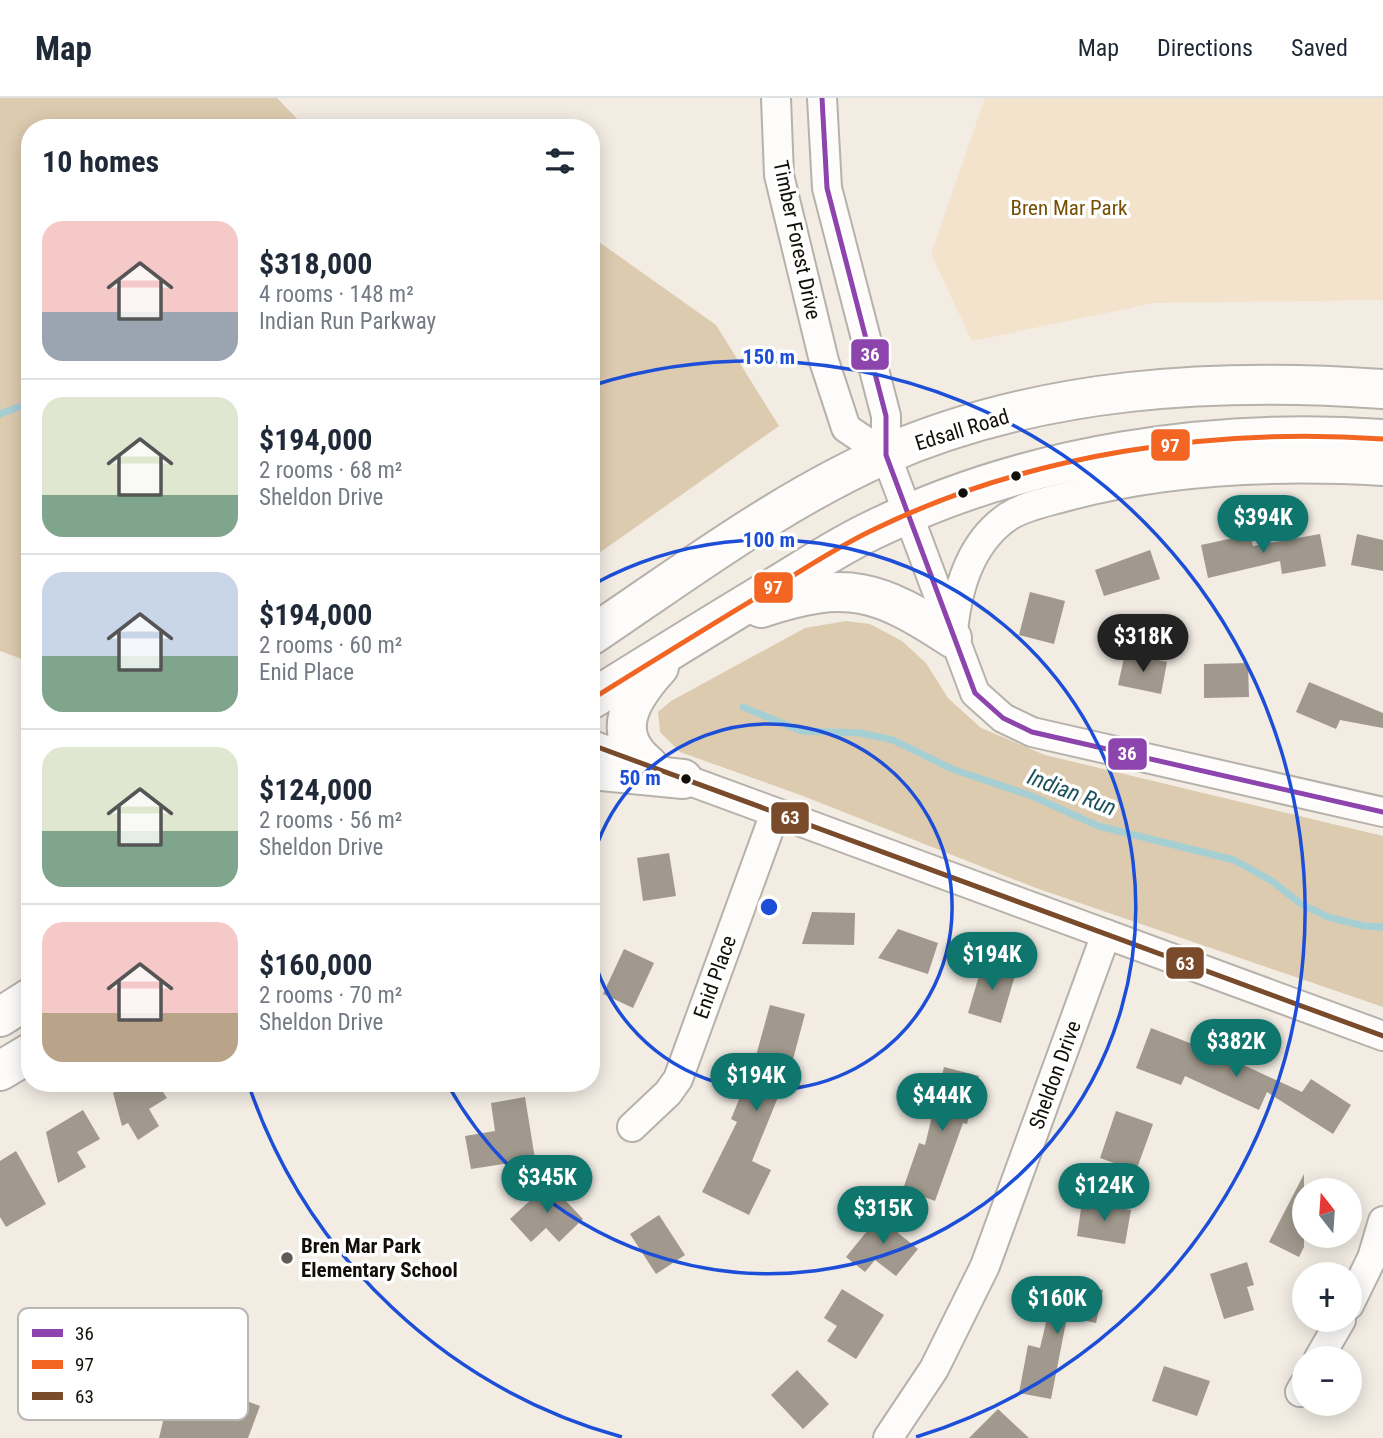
<!DOCTYPE html>
<html lang="en">
<head>
<meta charset="utf-8">
<style>
  body { margin:0; font-family:"Roboto Condensed",sans-serif; background:#f2f2f3; color:#1f2937; height:100vh; display:flex; flex-direction:column; font-size:26px; white-space:nowrap }
  * { box-sizing:border-box; margin:0 }
  p { font-size:23px; color:#747a83 }
  .icon { flex:none; width:38px; height:38px; fill:none; stroke:currentColor; stroke-width:2; stroke-linecap:round; stroke-linejoin:round }
  .map { position:relative; flex:1; overflow:hidden }
  .panel { position:absolute; left:21px; top:21px; width:579px; height:973px; display:flex; flex-direction:column; background:#fff; border-radius:28px; box-shadow:0 4px 18px #0003 }
  .panel>* { flex:none }
  .needle { width:46px; rotate:343deg }
  .controls { position:absolute; left:1292px; top:1080px; display:grid; gap:14px }
  .controls a { display:grid; place-items:center; width:70px; height:70px; border-radius:50%; background:#fff; box-shadow:0 4px 18px #0003; font-size:35px }
  .price { position:absolute; translate:-50% -60px; padding:0 16px; border-radius:24px; background:#0f766e; color:#fff; font-size:23px; line-height:46px; filter:drop-shadow(0 2px 4px #0008) }
  .price::after { content:''; position:absolute; left:50%; top:42px; width:21px; height:16px; margin-left:-10px; background:inherit; clip-path:polygon(0 0,100% 0,50% 100%) }
  .price.active { background:#222; color:#fff }
  ul { padding:0; list-style:none }
  li { display:flex; align-items:center; gap:21px; height:175px; padding:0 21px }
  li+li { border-top:2px solid #e0e1e3 }
  li span { display:grid; place-items:center; flex:none; width:196px; height:140px; border-radius:21px; color:#555 }
  li>.icon { margin-inline-start:auto }
  span .icon { width:84px; height:84px; fill:#fffc; stroke-width:1 }
  li b { font-size:30px }
  h2 { display:flex; justify-content:space-between; align-items:center; height:84px; padding:0 21px; font-size:30px }
  header { display:flex; align-items:center; gap:42px; box-sizing:border-box; height:98px; padding:0 35px; background:#fff; border-bottom:2px solid #e0e1e3 }
  header strong { font-size:33px }
  nav { display:flex; gap:38px; margin-inline-start:auto; font-size:24px }
  .map>svg:first-child { display:block }
</style>
</head>
<body>
<header>
<strong>Map</strong>
<nav><a>Map</a><a>Directions</a><a>Saved</a></nav>
</header>
<div class="map">
<svg width="1383" height="1340" viewBox="0 0 1383 1340">
  <rect width="100%" height="100%" fill="#f2ece3"/>
  <!-- green -->
  <polygon fill="#f3e3cc" points="985,0 1383,0 1383,202 1154,205 972,243 931,156"/>
  <!-- forest -->
  <g fill="#ddcbb0">
    <polygon points="0,0 277,0 303,27 311,30 30,30 30,564 0,553"/>
    <polygon points="592,139 716,227 779,328 592,460"/>
    <polygon points="846,523 870,526 902,543 926,565 948,600 981,630 1045,657 1383,738 1383,909 1036,790 803,698 680,654 660,634 658,614 671,603 805,530"/>
  </g>
  <g fill="none" stroke-linecap="round" stroke-linejoin="round">
    <!-- stream -->
    <g stroke="#a6cfd4" stroke-width="7">
      <polyline points="0,316 30,305"/>
      <polyline points="743,609 801,633 860,635 893,642 952,671 1032,698 1098,728 1234,762 1272,783 1301,806 1328,819 1364,828 1383,829"/>
    </g>
  </g>
  <!-- building -->
  <g fill="#a1998d">
    <polygon points="1320,436 1326,468 1282,476 1280,463 1208,480 1201,447 1238,439 1238,442 1251,439 1253,448"/>
    <polygon points="1357,436 1383,442 1383,473 1351,467"/>
    <polygon points="1150,452 1160,481 1104,498 1095,472"/>
    <polygon points="1030,494 1065,503 1054,546 1019,537"/>
    <polygon points="1125,555 1167,564 1161,596 1118,587"/>
    <polygon points="1248,565 1249,599 1204,600 1204,566"/>
    <polygon points="1309,584 1383,615 1383,630 1340,622 1336,631 1296,614"/>
    <polygon points="669,755 676,798 643,803 637,760"/>
    <polygon points="812,814 855,815 854,847 802,846"/>
    <polygon points="898,831 938,845 928,876 878,860"/>
    <polygon points="624,851 654,865 633,910 603,896"/>
    <polygon points="983,864 1016,874 1001,925 968,915"/>
    <polygon points="770,907 805,916 792,965 752,1063 771,1072 749,1117 702,1094 737,1024 731,1021 754,965"/>
    <polygon points="1151,930 1226,959 1302,994 1311,981 1351,1007 1333,1036 1267,994 1259,1012 1185,978 1181,987 1136,970"/>
    <polygon points="944,969 979,978 967,1026 963,1025 935,1103 903,1091 919,1045 925,1047"/>
    <polygon points="128,985 157,985 167,1000 149,1011 159,1028 138,1042 128,1025 122,1028 113,995"/>
    <polygon points="525,999 535,1061 471,1071 465,1038 495,1033 491,1005"/>
    <polygon points="83,1012 100,1041 77,1054 86,1069 58,1085 46,1034"/>
    <polygon points="1116,1013 1153,1026 1136,1073 1100,1060"/>
    <polygon points="16,1053 46,1106 6,1129 0,1119 0,1063"/>
    <polygon points="1304,1076 1304,1149 1299,1159 1269,1144"/>
    <polygon points="549,1085 583,1121 559,1144 546,1130 531,1144 510,1121"/>
    <polygon points="1082,1104 1131,1112 1125,1146 1077,1138"/>
    <polygon points="885,1111 904,1126 898,1135 918,1151 896,1178 875,1162 865,1174 846,1159"/>
    <polygon points="659,1117 685,1157 656,1176 630,1136"/>
    <polygon points="1247,1164 1254,1187 1247,1189 1254,1212 1224,1221 1210,1176"/>
    <polygon points="1056,1182 1103,1192 1096,1225 1067,1219 1051,1301 1019,1295 1028,1247 1040,1250"/>
    <polygon points="842,1191 884,1217 856,1261 827,1243 837,1228 824,1220"/>
    <polygon points="1164,1268 1210,1283 1197,1318 1152,1303"/>
    <polygon points="797,1272 829,1306 803,1331 771,1297"/>
    <polygon points="208,1289 260,1308 248,1340 159,1340 167,1307 199,1314"/>
    <polygon points="998,1311 1029,1340 969,1340"/>
  </g>
  <g fill="none" stroke-linecap="round" stroke-linejoin="round">
    <defs>
      <g id="street">
        <polyline points="776,0 779,77 824,263 846,330 886,357"/>
        <polyline points="822,0 827,90 886,318 886,357 975,595 1003,620 1032,634 1383,714"/>
        <path d="M953,534C957,490 970,444 1009,418C1025,408 1046,404 1064,399C1166,371 1278,367 1383,373"/>
        <polyline points="592,647 1383,938"/>
        <polyline points="632,1029 668,995 678,981 775,715"/>
        <polyline points="1349,1207 1372,1160 1383,1123"/>
        <polyline points="1319,1260 1341,1222"/>
        <polyline points="1300,1294 1304,1287"/>
        <polyline points="888,1340 934,1271 985,1168 1106,836"/>
      </g>
      <g id="secondary">
        <path d="M761,510C848,481 879,492 952,540"/>
        <path d="M592,537C684,475 782,402 884,357C1040,289 1216,279 1383,291"/>
        <path d="M592,601C653,563 714,525 776,488C809,468 842,446 877,430C1030,356 1214,329 1383,341"/>
        <path d="M648,667C608,634 632,599 659,569"/>
        <polyline points="592,672 683,681"/>
        <polyline points="0,919 30,900"/>
        <polyline points="0,973 30,955"/>
      </g>
    </defs>
    <!-- street casing -->
    <use href="#street" stroke="#b6b1aa" stroke-width="32"/>
    <!-- secondary casing -->
    <use href="#secondary" stroke="#b6b1aa" stroke-width="42"/>
    <!-- street -->
    <use href="#street" stroke="#fdfcfb" stroke-width="28"/>
    <!-- secondary -->
    <use href="#secondary" stroke="#fdfcfb" stroke-width="38"/>
    <defs>
      <polyline id="bus-1" points="822,0 827,90 886,318 886,357 975,595 1003,620 1032,634 1383,714"/>
      <path id="bus-2" d="M592,601C653,563 714,525 776,488C809,468 842,446 877,430C1030,356 1214,329 1383,341"/>
      <polyline id="bus-3" points="592,647 1383,938"/>
    </defs>
    <!-- bus-1 casing -->
    <use href="#bus-1" stroke="#fff" stroke-width="10"/>
    <!-- bus-2 casing -->
    <use href="#bus-2" stroke="#fff" stroke-width="10"/>
    <!-- bus-3 casing -->
    <use href="#bus-3" stroke="#fff" stroke-width="10"/>
    <!-- bus-1 -->
    <use href="#bus-1" stroke="#8e44ad" stroke-width="5"/>
    <!-- bus-2 -->
    <use href="#bus-2" stroke="#f26522" stroke-width="5"/>
    <!-- bus-3 -->
    <use href="#bus-3" stroke="#7a4b2a" stroke-width="5"/>
  </g>
  <!-- distance rings -->
  <g fill="none" stroke="#1d4ed8" stroke-width="3.5">
    <path d="M592 763A183 183 0 1 1 592 855"/>
    <path d="M594 486A367 367 0 1 1 448 987"/>
    <path d="M622 1339A550 550 0 0 1 249 988M594 287A550 550 0 1 1 916 1339"/>
  </g>
  <!-- markers -->
  <g fill="#120f09" stroke="#fff" stroke-width="2.5">
    <circle cx="1016" cy="378" r="6"/>
    <circle cx="963" cy="395" r="6"/>
    <circle cx="686" cy="681" r="6"/>
  </g>
  <circle fill="#605c55" stroke="#fff" stroke-width="2.5" cx="287" cy="1160" r="7"/>
  <g text-anchor="middle" stroke-width="7" stroke-linejoin="round" paint-order="stroke">
    <!-- park labels -->
    <g font-size="21" fill="#755004" stroke="#fff">
      <text x="1069" y="117">Bren Mar Park</text>
    </g>
    <!-- street labels -->
    <g font-size="21" fill="#120f09" stroke="#fff">
      <text transform="translate(797 142) rotate(78)" y="7">Timber Forest Drive</text>
      <text transform="translate(962 332) rotate(-17)" y="7">Edsall Road</text>
      <text transform="translate(715 879) rotate(-70)" y="7">Enid Place</text>
      <text transform="translate(1055 977) rotate(-70)" y="7">Sheldon Drive</text>
    </g>
    <!-- poi labels -->
    <g font-size="21" font-weight="bold" fill="#120f09" stroke="#fff" text-anchor="start">
      <text x="301" y="1155">Bren Mar Park<tspan x="301" dy="24">Elementary School</tspan></text>
    </g>
    <!-- water labels -->
    <g font-size="23" font-style="italic" fill="#1d525b" stroke="#fff">
      <text transform="translate(1072 694) rotate(21)" y="8">Indian Run</text>
    </g>
  </g>
  <!-- legend -->
  <rect x="18" y="1210" width="230" height="112" rx="10" fill="#fff" stroke="#b8b7b5" stroke-width="2"/>
  <rect x="32" y="1231" width="31" height="8" fill="#8e44ad"/>
  <rect x="32" y="1262" width="31" height="9" fill="#f26522"/>
  <rect x="32" y="1294" width="31" height="8" fill="#7a4b2a"/>
  <g font-size="19" fill="#120f09">
    <text x="75" y="1242">36</text>
    <text x="75" y="1273">97</text>
    <text x="75" y="1305">63</text>
  </g>
  <circle cx="769" cy="809" r="10" fill="#1d4ed8" stroke="#fff" stroke-width="3.5"/>
  <g font-size="21" text-anchor="middle" font-weight="bold" fill="#1d4ed8" stroke="#fff" stroke-width="7" stroke-linejoin="round" paint-order="stroke">
    <text x="769" y="266">150 m</text>
    <text x="769" y="449">100 m</text>
    <text x="640" y="687">50 m</text>
  </g>
  <g stroke="#fff" stroke-width="2.5">
    <rect x="850" y="240" width="40" height="33" rx="7" fill="#8e44ad"/>
    <rect x="1150" y="330" width="41" height="34" rx="7" fill="#f26522"/>
    <rect x="753" y="473" width="41" height="33" rx="7" fill="#f26522"/>
    <rect x="1107" y="639" width="41" height="34" rx="7" fill="#8e44ad"/>
    <rect x="770" y="703" width="40" height="34" rx="7" fill="#7a4b2a"/>
    <rect x="1165" y="848" width="40" height="34" rx="7" fill="#7a4b2a"/>
  </g>
  <g font-size="19" text-anchor="middle" font-weight="bold" fill="#fff">
    <text x="870" y="263">36</text>
    <text x="1170" y="354">97</text>
    <text x="773" y="496">97</text>
    <text x="1127" y="662">36</text>
    <text x="790" y="726">63</text>
    <text x="1185" y="872">63</text>
  </g>
</svg>
<div class="controls">
<a><svg class="needle" viewBox="-14 -14 28 28"><path d="M0-13l5 13h-10z" fill="#e53935"/><path d="M0 13l5-13h-10z" fill="#747a83"/></svg></a>
<a>+</a>
<a>−</a>
</div>
<b class="price" style="left:1263px;top:457px">$394K</b>
<b class="price active" style="left:1143px;top:576px">$318K</b>
<b class="price" style="left:992px;top:894px">$194K</b>
<b class="price" style="left:1236px;top:981px">$382K</b>
<b class="price" style="left:756px;top:1015px">$194K</b>
<b class="price" style="left:942px;top:1035px">$444K</b>
<b class="price" style="left:547px;top:1117px">$345K</b>
<b class="price" style="left:1104px;top:1125px">$124K</b>
<b class="price" style="left:883px;top:1148px">$315K</b>
<b class="price" style="left:1057px;top:1238px">$160K</b>
<section class="panel">
<h2>10 homes<svg class="icon" aria-label="filters" viewBox="0 0 24 24"><path d="M4 7h16M4 17h16"/><circle cx="9" cy="7" r="2"/><circle cx="15" cy="17" r="2"/></svg></h2>
<ul>
<li><span style="background:linear-gradient(#f6c9c9 65%,#9aa5b1 0)"><svg class="icon" aria-label="home" viewBox="0 0 24 24"><path d="M3 11l9-7 9 7M6 9v11h12V9"/></svg></span><div><b>$318,000</b><p>4 rooms · 148 m²</p><p>Indian Run Parkway</p></div></li>
<li><span style="background:linear-gradient(#dfe7d0 70%,#7fa58c 0)"><svg class="icon" aria-label="home" viewBox="0 0 24 24"><path d="M3 11l9-7 9 7M6 9v11h12V9"/></svg></span><div><b>$194,000</b><p>2 rooms · 68 m²</p><p>Sheldon Drive</p></div></li>
<li><span style="background:linear-gradient(#c9d6e8 60%,#7fa58c 0)"><svg class="icon" aria-label="home" viewBox="0 0 24 24"><path d="M3 11l9-7 9 7M6 9v11h12V9"/></svg></span><div><b>$194,000</b><p>2 rooms · 60 m²</p><p>Enid Place</p></div></li>
<li><span style="background:linear-gradient(#dfe7d0 60%,#7fa58c 0)"><svg class="icon" aria-label="home" viewBox="0 0 24 24"><path d="M3 11l9-7 9 7M6 9v11h12V9"/></svg></span><div><b>$124,000</b><p>2 rooms · 56 m²</p><p>Sheldon Drive</p></div></li>
<li><span style="background:linear-gradient(#f6c9c9 65%,#b9a48a 0)"><svg class="icon" aria-label="home" viewBox="0 0 24 24"><path d="M3 11l9-7 9 7M6 9v11h12V9"/></svg></span><div><b>$160,000</b><p>2 rooms · 70 m²</p><p>Sheldon Drive</p></div></li>
</ul>
</section>
</div>
</body>
</html>
